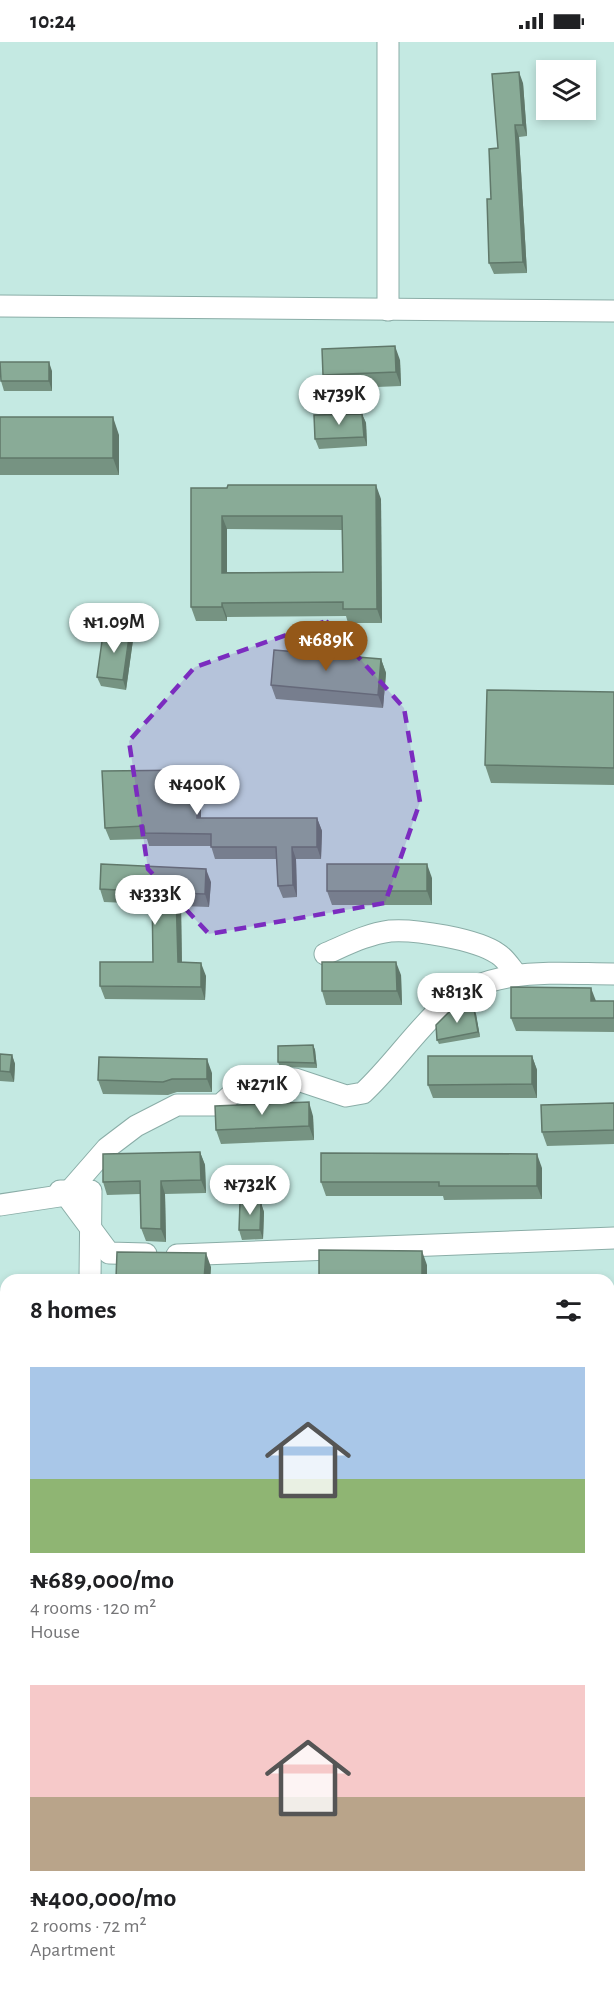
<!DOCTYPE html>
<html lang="en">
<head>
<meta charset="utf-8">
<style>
  body { margin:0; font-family:"Alegreya Sans",sans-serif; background:#f2f2f2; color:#202124; height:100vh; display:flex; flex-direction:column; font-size:22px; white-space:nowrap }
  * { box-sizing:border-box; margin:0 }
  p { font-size:20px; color:#757577 }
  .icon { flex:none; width:33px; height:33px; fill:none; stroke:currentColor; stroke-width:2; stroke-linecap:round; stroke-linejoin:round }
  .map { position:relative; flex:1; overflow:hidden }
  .details { position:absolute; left:0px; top:1232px; width:615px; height:722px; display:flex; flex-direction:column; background:#fff; border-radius:18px 18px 0 0; box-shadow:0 3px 9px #0003 }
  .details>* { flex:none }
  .buttons { position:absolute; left:536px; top:18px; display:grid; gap:12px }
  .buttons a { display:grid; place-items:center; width:60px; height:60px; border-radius:0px; background:#fff; box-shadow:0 3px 9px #0003; font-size:30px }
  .price { position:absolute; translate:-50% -51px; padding:0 14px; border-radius:21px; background:#fff; color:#222; font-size:20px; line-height:39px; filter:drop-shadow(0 2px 3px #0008) }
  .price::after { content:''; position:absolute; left:50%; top:36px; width:18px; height:14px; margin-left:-9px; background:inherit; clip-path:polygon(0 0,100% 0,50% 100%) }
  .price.selected { background:#945819; color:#fff }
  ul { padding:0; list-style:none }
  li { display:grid; align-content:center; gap:12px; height:318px; padding:0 30px }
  li span { display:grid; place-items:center; height:186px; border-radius:0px; color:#555 }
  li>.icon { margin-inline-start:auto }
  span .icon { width:108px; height:108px; fill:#fffc; stroke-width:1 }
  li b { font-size:26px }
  h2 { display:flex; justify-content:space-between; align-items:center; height:72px; padding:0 30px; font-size:26px }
  .status { display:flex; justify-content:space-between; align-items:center; height:42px; padding:0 30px; background:#fff; direction:ltr }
  .status svg { height:16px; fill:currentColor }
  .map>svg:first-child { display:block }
</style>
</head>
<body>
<div class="status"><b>10:24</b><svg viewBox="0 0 49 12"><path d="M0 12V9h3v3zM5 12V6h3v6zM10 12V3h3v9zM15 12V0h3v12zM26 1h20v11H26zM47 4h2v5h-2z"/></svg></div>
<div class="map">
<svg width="614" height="1952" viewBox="0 0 614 1952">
  <rect width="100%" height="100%" fill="#c4e9e2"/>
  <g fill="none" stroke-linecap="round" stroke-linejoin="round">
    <defs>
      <g id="minor">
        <polyline points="388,0 388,268"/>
        <polyline points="0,264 614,269"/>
        <path d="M325,912C346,903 367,892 390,889C415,887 477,897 498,912C505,916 511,926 516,932"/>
        <polyline points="60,1149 91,1149 90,1238"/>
        <path d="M66,1153L107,1106L136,1084L177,1063H220L248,1038L295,1037L346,1054L363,1051C391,1025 413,992 441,966C488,923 556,932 614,932"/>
        <polyline points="0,1163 66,1153 109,1211 146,1212"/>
        <polyline points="177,1213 614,1196"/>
        <polyline points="0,1555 6,1555"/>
        <polyline points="0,1587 6,1588"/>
        <polyline points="0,1856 6,1860"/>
      </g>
    </defs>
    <!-- minor casing -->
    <use href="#minor" stroke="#8aada7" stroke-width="23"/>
    <!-- minor -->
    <use href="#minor" stroke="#fff" stroke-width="21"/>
  </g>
  <!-- wall -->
  <g fill="#769382" fill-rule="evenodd">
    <polygon points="523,41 527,94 519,95 527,231 494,232 489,221 498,106"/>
    <polygon points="400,318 401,344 328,347 323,333"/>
    <polygon points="52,329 52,349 4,349 1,339"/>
    <polygon points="362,372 366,381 367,404 319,407 315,397"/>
    <polygon points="0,375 119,393 119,433 0,433"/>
    <path d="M191,446L381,457L382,581H348L346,574L227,575V579H196L191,565ZM227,487L343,488V530H227Z"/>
    <polygon points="133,598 126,648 101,644 97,635"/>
    <polygon points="381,617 386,631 383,666 276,657 271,643"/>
    <polygon points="614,650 614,743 491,741 485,723"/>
    <polygon points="201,740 201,776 317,776 322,789 321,817 296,817 297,855 283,856 278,844 277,817 215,817 211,804 149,804 147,797 110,798 105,786"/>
    <polygon points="432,836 432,863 332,863 327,849"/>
    <polygon points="211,840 209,865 181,864 182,921 206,934 205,958 105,957 100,944 153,920 152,862 104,860 100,847"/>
    <polygon points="401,933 402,963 326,963 322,949"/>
    <polygon points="596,959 614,959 614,990 516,989 511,976"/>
    <polygon points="457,970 476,972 480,995 439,1002 437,998"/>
    <polygon points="313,1003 315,1008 317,1026 280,1025 278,1020"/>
    <polygon points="0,1012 12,1013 15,1022 14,1040 0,1039"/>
    <polygon points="532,1014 537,1028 537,1056 433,1056 428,1043"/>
    <polygon points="212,1031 212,1050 177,1050 168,1053 103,1052 98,1038"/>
    <polygon points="614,1061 614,1102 547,1104 542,1090"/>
    <polygon points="313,1074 314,1098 221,1102 216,1088"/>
    <polygon points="200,1110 205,1123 206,1151 165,1152 166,1200 146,1199 141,1186 140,1152 107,1153 103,1140"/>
    <polygon points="542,1126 542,1157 444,1158 443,1154 326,1154 321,1140"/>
    <polygon points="261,1161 264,1170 263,1197 242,1198 239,1188"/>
    <polygon points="211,1225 210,1238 117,1238 116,1236"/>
    <rect x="609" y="1307" width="5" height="83"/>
    <polygon points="609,1513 614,1514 614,1556 609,1555"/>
    <polygon points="609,1597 614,1597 614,1631 609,1630"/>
  </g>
  <!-- shaded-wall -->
  <g fill="#60786a">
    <polygon points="519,30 523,41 527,94 523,83"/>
    <polygon points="515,83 519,95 527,231 523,220"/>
    <polygon points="395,304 400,318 401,344 396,330"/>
    <polygon points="49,320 52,329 52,349 49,339"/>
    <polygon points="362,372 366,381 367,404 364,395"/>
    <polygon points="113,375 119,393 119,433 113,416"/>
    <polygon points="376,443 381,457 382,581 377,567"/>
    <polygon points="222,474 227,487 227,544 222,531"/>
    <polygon points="222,561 227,575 227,579 222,565"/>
    <polygon points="130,588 133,598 126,648 123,638"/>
    <polygon points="381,617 386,631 383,666 378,653"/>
    <polygon points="196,728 201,740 201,788 197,776"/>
    <polygon points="317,776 322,789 321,817 317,805"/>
    <polygon points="292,805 296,817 297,855 293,843"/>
    <polygon points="427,822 432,836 432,863 427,849"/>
    <polygon points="206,827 211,840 209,865 205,852"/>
    <polygon points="176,851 181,864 182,933 178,920"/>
    <polygon points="396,920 401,933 402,963 397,949"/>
    <polygon points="201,921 206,934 205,958 201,945"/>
    <polygon points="591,946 596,959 591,959"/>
    <polygon points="474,967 476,972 480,995 478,990"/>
    <polygon points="313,1003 315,1008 317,1026 315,1021"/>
    <polygon points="12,1013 15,1022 14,1040 10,1030"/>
    <polygon points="532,1014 537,1028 537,1056 532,1042"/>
    <polygon points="207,1017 212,1031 212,1050 207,1037"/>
    <polygon points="309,1060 313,1074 314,1098 309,1084"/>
    <polygon points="200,1110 205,1123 206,1151 201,1138"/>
    <polygon points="537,1112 542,1126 542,1157 537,1144"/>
    <polygon points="161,1139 165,1152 166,1200 161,1187"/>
    <polygon points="261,1161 264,1170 263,1197 260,1188"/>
    <polygon points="422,1209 427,1223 427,1238 422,1238"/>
    <polygon points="206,1211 211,1225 210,1238 204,1238"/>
  </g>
  <!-- building -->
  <g fill="#89ab97" stroke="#60786a" stroke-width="1.5" fill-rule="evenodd">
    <polygon points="519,30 523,83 515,83 523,220 489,221 487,157 491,157 489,107 498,106 492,32"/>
    <polygon points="395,304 396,330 323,333 322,307"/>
    <polygon points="0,320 49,320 49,339 1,339"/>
    <polygon points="362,372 364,395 315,397 314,373"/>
    <rect x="0" y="375" width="113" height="41"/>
    <path d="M228,443H376L377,567H343V560L222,561V565H191V446H227ZM222,474H342L343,530L222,531Z"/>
    <polygon points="104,585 130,588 123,638 97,635"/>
    <polygon points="274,608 381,617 378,653 271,643"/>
    <polygon points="487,648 614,650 614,726 485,723"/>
    <polygon points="196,728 197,776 317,776 317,805 292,805 293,843 278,844 276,805 211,805 211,792 145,791 144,784 105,786 102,729"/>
    <polygon points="101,822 206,827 205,852 176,851 178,920 201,921 201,945 100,944 100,920 153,920 152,850 100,847"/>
    <rect x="327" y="822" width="100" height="27"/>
    <polygon points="322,920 396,920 397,949 322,949"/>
    <polygon points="511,945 591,946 591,959 614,959 614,976 511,976"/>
    <polygon points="455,965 456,971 474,967 478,990 437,998 436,983 448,971"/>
    <polygon points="313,1003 315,1021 278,1020 278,1004"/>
    <polygon points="0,1012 12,1013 10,1030 0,1029"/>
    <polygon points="428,1014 532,1014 532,1042 428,1043"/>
    <polygon points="99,1015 207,1017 207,1037 172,1037 163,1040 98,1038"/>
    <polygon points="309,1060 309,1084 216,1088 215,1064"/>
    <polygon points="614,1061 614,1088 542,1090 541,1063"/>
    <polygon points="200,1110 201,1138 161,1139 161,1187 141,1186 140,1139 103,1140 103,1112"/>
    <polygon points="321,1111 537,1112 537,1144 439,1144 439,1140 321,1140"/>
    <polygon points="240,1160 261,1161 260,1188 239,1188"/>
    <polygon points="319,1208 422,1209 422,1238 319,1238"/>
    <polygon points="117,1210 206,1211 204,1238 150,1238 116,1236"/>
    <rect x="609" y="1307" width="5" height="70"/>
    <polygon points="609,1513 614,1514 614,1543 609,1542"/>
    <polygon points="609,1597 614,1597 614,1618 609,1617"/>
  </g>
  <!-- marked area -->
  <path fill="#7b2cbf" fill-opacity="0.2" stroke="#7b2cbf" stroke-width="4.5" stroke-dasharray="12 8" stroke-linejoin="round" d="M326,579L404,666L420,760L385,861L209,892L148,827L129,699L195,625Z"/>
</svg>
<div class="buttons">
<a><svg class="icon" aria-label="layers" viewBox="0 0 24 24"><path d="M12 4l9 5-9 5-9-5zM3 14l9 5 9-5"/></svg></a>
</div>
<b class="price" style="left:339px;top:384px">₦739K</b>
<b class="price" style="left:114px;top:612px">₦1.09M</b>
<b class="price selected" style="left:326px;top:630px">₦689K</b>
<b class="price" style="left:197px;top:774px">₦400K</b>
<b class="price" style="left:155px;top:884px">₦333K</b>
<b class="price" style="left:457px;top:982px">₦813K</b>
<b class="price" style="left:262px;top:1074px">₦271K</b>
<b class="price" style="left:250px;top:1174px">₦732K</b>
<section class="details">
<h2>8 homes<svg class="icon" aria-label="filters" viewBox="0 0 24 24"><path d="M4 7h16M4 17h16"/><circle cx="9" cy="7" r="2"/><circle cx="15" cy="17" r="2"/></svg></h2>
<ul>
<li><span style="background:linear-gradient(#a9c7e8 60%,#8fb573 0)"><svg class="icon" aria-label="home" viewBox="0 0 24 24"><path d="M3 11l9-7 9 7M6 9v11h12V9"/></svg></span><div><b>₦689,000/mo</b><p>4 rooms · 120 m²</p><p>House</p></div></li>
<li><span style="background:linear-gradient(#f6c9c9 60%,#b9a48a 0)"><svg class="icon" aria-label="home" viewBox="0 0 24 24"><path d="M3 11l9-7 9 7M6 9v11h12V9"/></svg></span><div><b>₦400,000/mo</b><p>2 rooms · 72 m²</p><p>Apartment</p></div></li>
</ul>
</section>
</div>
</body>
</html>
